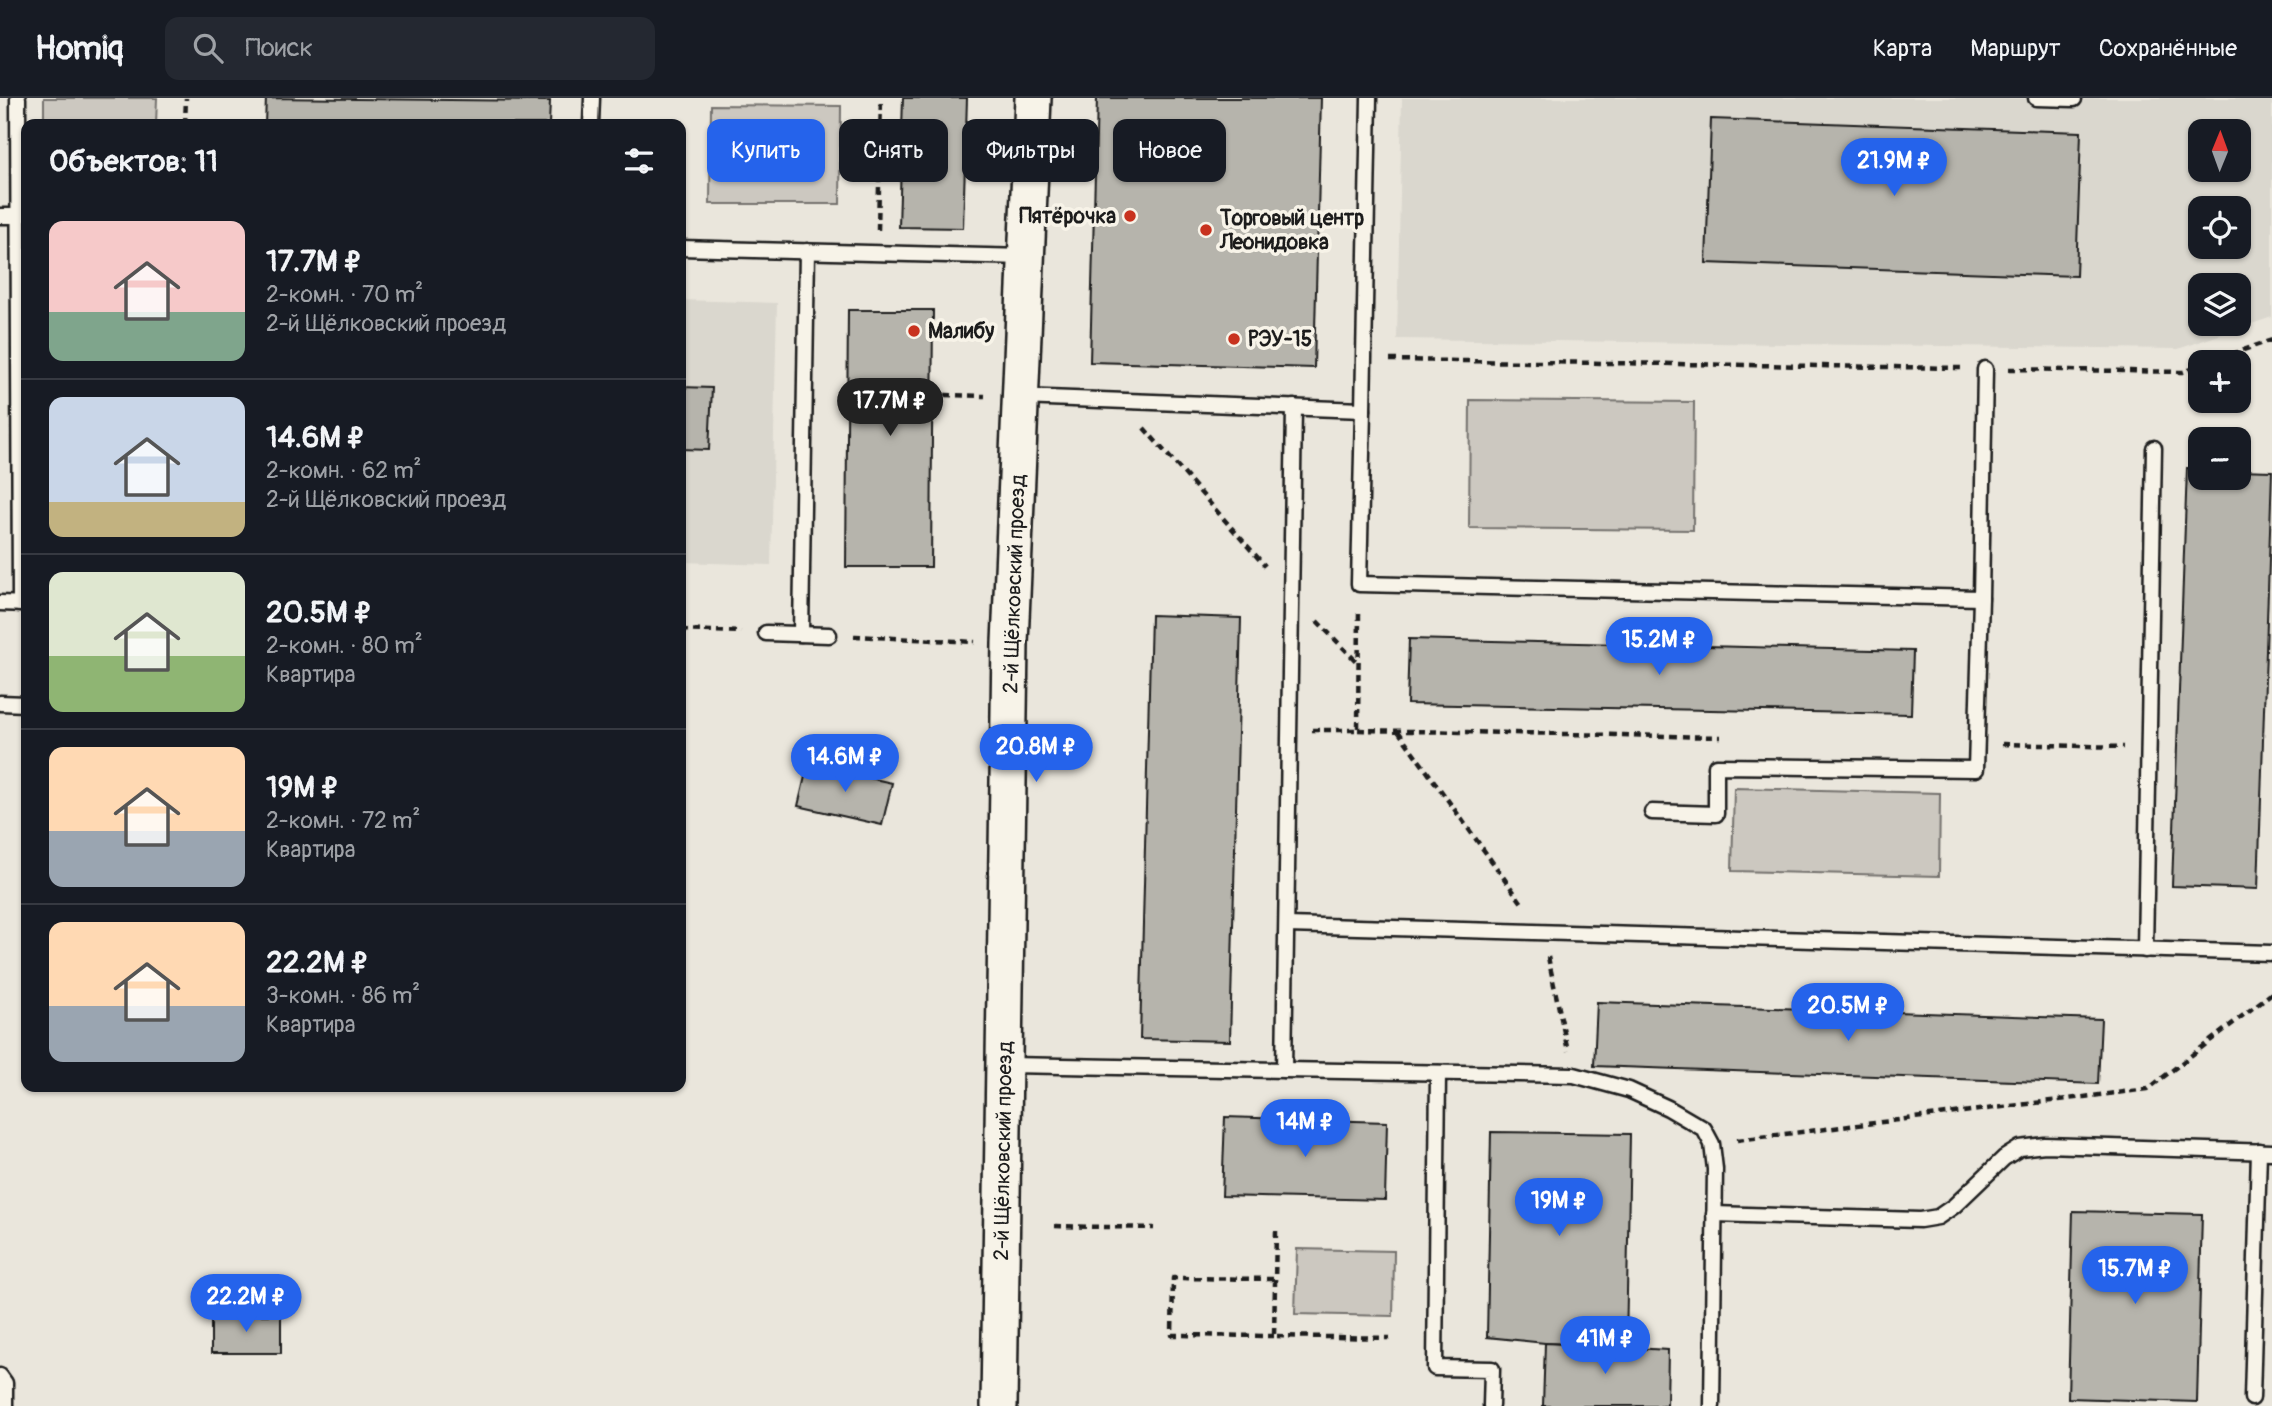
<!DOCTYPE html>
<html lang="ru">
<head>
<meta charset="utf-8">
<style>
  body { margin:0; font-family:Pangolin,sans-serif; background:#242831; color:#f1f3f6; height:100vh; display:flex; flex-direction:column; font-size:26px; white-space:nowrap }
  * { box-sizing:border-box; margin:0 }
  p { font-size:23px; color:#9ea1a6 }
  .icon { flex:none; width:38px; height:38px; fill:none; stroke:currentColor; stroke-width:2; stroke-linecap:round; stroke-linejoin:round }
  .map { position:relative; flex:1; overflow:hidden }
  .details { position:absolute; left:21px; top:21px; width:665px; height:973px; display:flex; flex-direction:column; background:#171b24; border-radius:14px; box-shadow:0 2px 5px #0004 }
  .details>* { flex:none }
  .guide { position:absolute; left:707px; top:21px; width:665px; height:63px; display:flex; gap:14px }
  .needle { width:46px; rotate:1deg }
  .tools { position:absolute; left:2188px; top:21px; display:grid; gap:14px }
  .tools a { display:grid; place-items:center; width:63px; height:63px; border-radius:14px; background:#171b24; box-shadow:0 2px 5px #0004; font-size:35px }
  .price { position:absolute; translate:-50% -60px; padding:0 16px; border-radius:24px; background:#2563eb; color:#fff; font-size:23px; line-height:46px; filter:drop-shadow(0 2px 4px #0008) }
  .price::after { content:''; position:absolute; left:50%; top:42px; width:21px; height:16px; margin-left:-10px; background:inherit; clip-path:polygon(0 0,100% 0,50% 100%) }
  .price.active { background:#222; color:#fff }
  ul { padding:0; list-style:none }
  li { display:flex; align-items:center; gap:21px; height:175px; padding:0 28px }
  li+li { border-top:2px solid #363941 }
  li span { display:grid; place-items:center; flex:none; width:196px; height:140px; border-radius:14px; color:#555 }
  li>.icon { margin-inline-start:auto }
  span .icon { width:84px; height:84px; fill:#fffc; stroke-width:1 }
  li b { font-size:30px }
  h2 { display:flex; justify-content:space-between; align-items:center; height:84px; padding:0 28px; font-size:30px }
  .chip { padding:0 24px; border-radius:14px; background:#171b24; box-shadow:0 2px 5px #0004; font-size:24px; line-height:63px }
  .chip.active { background:#2563eb; color:#fff }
  header { display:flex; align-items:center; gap:42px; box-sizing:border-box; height:98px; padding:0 35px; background:#171b24; border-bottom:2px solid #363941 }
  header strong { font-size:33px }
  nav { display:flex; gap:38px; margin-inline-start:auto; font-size:24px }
  .search { width:490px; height:63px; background:#242831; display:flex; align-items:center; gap:18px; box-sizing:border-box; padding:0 24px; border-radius:14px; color:#9ea1a6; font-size:26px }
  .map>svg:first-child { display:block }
</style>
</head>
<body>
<header>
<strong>Homiq</strong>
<div class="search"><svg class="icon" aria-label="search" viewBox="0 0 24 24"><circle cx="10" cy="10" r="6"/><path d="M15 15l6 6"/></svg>Поиск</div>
<nav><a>Карта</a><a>Маршрут</a><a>Сохранённые</a></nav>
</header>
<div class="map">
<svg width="2272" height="1308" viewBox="0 0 2272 1308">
  <rect width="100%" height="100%" fill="#eae6dc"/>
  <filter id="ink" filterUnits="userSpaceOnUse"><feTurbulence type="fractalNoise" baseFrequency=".0143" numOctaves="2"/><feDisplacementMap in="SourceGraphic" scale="14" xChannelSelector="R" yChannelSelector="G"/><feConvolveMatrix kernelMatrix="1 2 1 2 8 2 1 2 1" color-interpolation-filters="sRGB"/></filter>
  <g filter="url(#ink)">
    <!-- built -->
    <g fill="#dad7ce" fill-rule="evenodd">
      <path d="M1402,0H2272V219L2178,251L1397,241ZM2200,33H2238V72H2200ZM2200,110H2238V149H2200ZM2200,187H2238V226H2200Z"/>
      <polygon points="681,202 777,205 771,467 681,464"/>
    </g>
    <!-- green -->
    <g fill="#ccc8c0" stroke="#74726e" stroke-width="2">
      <polygon points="44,0 157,0 156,26 44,26"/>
      <polygon points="711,7 841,8 840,106 710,106"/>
      <polygon points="1470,302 1694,304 1693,432 1469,430"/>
      <polygon points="1734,690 1940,695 1939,778 1732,773"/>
      <polygon points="1297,1151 1394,1153 1393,1218 1295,1216"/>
    </g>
    <!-- building -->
    <g fill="#b6b4ac" stroke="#1c1c1c" stroke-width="2">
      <polygon points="266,0 550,3 549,26 265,26"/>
      <polygon points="903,0 967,0 963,130 899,129"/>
      <polygon points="1097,0 1321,0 1314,270 1090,264"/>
      <polygon points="1711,21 2081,34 2076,178 1706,165"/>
      <polygon points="848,212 933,212 931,469 846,469"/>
      <polygon points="681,289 712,290 709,352 681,351"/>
      <polygon points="2187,370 2200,370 2200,380 2238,380 2238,372 2272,373 2258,791 2172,788"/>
      <polygon points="1151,517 1241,520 1230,943 1140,941"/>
      <polygon points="1409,541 1913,553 1911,616 1407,606"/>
      <polygon points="808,666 892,685 882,727 798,708"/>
      <polygon points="1597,904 2101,921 2098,986 1594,968"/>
      <polygon points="1225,1019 1387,1024 1385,1102 1222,1098"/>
      <polygon points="1491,1034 1630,1036 1626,1248 1545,1245 1487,1239"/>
      <polygon points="2073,1113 2202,1116 2197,1304 2068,1300"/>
      <rect x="211" y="1217" width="70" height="38"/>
      <polygon points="1545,1245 1668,1252 1667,1308 1543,1308"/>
    </g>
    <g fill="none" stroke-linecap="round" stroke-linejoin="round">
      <defs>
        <g id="service">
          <polyline points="18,0 20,506"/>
          <polyline points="2036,0 2074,1"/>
          <polyline points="591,26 592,0"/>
          <polyline points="0,118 18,118"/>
          <polyline points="681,150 1025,159"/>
          <polyline points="1020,299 1363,312 1369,0"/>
          <polyline points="1363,312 1359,486 1981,500 1985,271"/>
          <polyline points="0,505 26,506"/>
          <polyline points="766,535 829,537"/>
          <polyline points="801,536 807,153"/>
          <polyline points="0,605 26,606"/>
          <polyline points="1652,714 1716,716 1716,668 1976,671 1981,500"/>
          <polyline points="1287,827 2272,855"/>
          <polyline points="2145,852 2154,350"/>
          <polyline points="1004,967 1284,972 1294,309"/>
          <polyline points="1284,972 1574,977 1629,992 1668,1010 1704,1031 1712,1046 1715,1071 1712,1308"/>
          <polyline points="1438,975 1435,1270 1492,1271 1491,1308"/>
          <polyline points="1714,1116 1920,1122 1938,1119 1954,1108 2004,1060 2020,1050 2045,1047 2272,1054"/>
          <polyline points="0,1278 5,1285 5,1308"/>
          <polyline points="2252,1300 2259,1053"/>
        </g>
        <polyline id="tertiary" points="999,1308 1010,545 1033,0"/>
      </defs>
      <!-- service casing -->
      <use href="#service" stroke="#1c1c1c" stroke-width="19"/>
      <!-- tertiary casing -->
      <use href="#tertiary" stroke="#1c1c1c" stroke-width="40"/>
      <!-- path -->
      <g stroke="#1c1c1c" stroke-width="4.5" stroke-dasharray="7 5" stroke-linecap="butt">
        <polyline points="185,26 186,0"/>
        <polyline points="878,132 881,0"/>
        <polyline points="1390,262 1962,270"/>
        <polyline points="2209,264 2272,242"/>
        <polyline points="2009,271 2183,274 2200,268"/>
        <polyline points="945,297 985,298"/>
        <polyline points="1144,330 1265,468"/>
        <polyline points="1317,523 1359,566"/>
        <polyline points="681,532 741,534"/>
        <polyline points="854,538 975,544"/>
        <polyline points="1312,632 1358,632 1359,511"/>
        <polyline points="1358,632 1721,639"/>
        <polyline points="1398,633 1524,808"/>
        <polyline points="2002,646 2123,649"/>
        <polyline points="1548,859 1568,953"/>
        <polyline points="1737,1042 2148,991 2272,895"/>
        <polyline points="1055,1128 1154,1130"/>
        <polyline points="1276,1133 1274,1238 1390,1240"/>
        <polyline points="1274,1238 1172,1237 1173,1180 1275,1181"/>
      </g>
      <!-- service -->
      <use href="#service" stroke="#f7f3e8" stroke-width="14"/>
      <!-- tertiary -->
      <use href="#tertiary" stroke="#f7f3e8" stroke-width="35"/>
    </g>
  </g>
  <!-- markers -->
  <g fill="#c8321e" stroke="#f7f3e8" stroke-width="2.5">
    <circle cx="1130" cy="118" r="7"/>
    <circle cx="1206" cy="132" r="7"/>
    <circle cx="914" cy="233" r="7"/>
    <circle cx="1234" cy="241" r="7"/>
  </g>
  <g text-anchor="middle" stroke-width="7" stroke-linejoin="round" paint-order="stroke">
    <!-- poi labels -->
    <g font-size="21" font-weight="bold" fill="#1c1c1c" stroke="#f7f3e8" text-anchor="start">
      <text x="1116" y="125" text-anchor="end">Пятёрочка</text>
      <text x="1220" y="127">Торговый центр<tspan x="1220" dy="24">Леонидовка</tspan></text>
      <text x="928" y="240">Малибу</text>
      <text x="1248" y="248">РЭУ-15</text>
    </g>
    <!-- street labels -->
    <g font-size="21" fill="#1c1c1c" stroke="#f7f3e8">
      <text transform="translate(1014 486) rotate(-88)" y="7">2-й Щёлковский проезд</text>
      <text transform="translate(1003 1053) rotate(-89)" y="7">2-й Щёлковский проезд</text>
    </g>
  </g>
</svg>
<div class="tools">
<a><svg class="needle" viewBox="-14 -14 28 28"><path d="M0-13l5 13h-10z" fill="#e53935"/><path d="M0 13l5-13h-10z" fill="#9ea1a6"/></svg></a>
<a><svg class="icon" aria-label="locate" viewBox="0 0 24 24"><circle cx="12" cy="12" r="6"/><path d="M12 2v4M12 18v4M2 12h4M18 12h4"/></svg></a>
<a><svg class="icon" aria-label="layers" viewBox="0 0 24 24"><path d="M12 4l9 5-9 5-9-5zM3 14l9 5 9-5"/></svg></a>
<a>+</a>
<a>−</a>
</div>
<b class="price" style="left:1894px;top:100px">21.9M ₽</b>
<b class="price active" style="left:890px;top:340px">17.7M ₽</b>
<b class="price" style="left:1659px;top:579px">15.2M ₽</b>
<b class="price" style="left:1036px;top:686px">20.8M ₽</b>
<b class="price" style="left:845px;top:696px">14.6M ₽</b>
<b class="price" style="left:1848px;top:945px">20.5M ₽</b>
<b class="price" style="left:1305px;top:1061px">14M ₽</b>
<b class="price" style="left:1559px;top:1140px">19M ₽</b>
<b class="price" style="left:2135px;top:1208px">15.7M ₽</b>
<b class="price" style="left:246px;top:1236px">22.2M ₽</b>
<b class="price" style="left:1605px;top:1278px">41M ₽</b>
<div class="guide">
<a class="chip active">Купить</a>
<a class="chip">Снять</a>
<a class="chip">Фильтры</a>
<a class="chip">Новое</a>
</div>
<section class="details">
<h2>Объектов: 11<svg class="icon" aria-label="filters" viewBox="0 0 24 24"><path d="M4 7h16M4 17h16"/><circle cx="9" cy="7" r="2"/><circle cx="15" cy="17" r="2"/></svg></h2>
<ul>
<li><span style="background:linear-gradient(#f6c9c9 65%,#7fa58c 0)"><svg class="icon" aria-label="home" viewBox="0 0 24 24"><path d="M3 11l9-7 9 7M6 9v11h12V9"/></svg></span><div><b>17.7M ₽</b><p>2-комн. · 70 m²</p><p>2-й Щёлковский проезд</p></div></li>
<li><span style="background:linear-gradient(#c9d6e8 75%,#c2b280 0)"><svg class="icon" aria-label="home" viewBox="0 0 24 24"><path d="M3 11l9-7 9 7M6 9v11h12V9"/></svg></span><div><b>14.6M ₽</b><p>2-комн. · 62 m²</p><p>2-й Щёлковский проезд</p></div></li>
<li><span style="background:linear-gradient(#dfe7d0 60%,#8fb573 0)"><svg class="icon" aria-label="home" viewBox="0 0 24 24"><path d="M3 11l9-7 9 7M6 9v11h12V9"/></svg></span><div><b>20.5M ₽</b><p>2-комн. · 80 m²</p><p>Квартира</p></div></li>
<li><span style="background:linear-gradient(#ffd9b3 60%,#9aa5b1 0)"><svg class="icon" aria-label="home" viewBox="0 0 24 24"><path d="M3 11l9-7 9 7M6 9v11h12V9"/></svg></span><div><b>19M ₽</b><p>2-комн. · 72 m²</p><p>Квартира</p></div></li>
<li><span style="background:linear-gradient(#ffd9b3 60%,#9aa5b1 0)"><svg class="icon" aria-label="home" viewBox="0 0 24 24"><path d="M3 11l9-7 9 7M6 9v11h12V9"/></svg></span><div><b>22.2M ₽</b><p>3-комн. · 86 m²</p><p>Квартира</p></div></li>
</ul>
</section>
</div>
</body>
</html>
